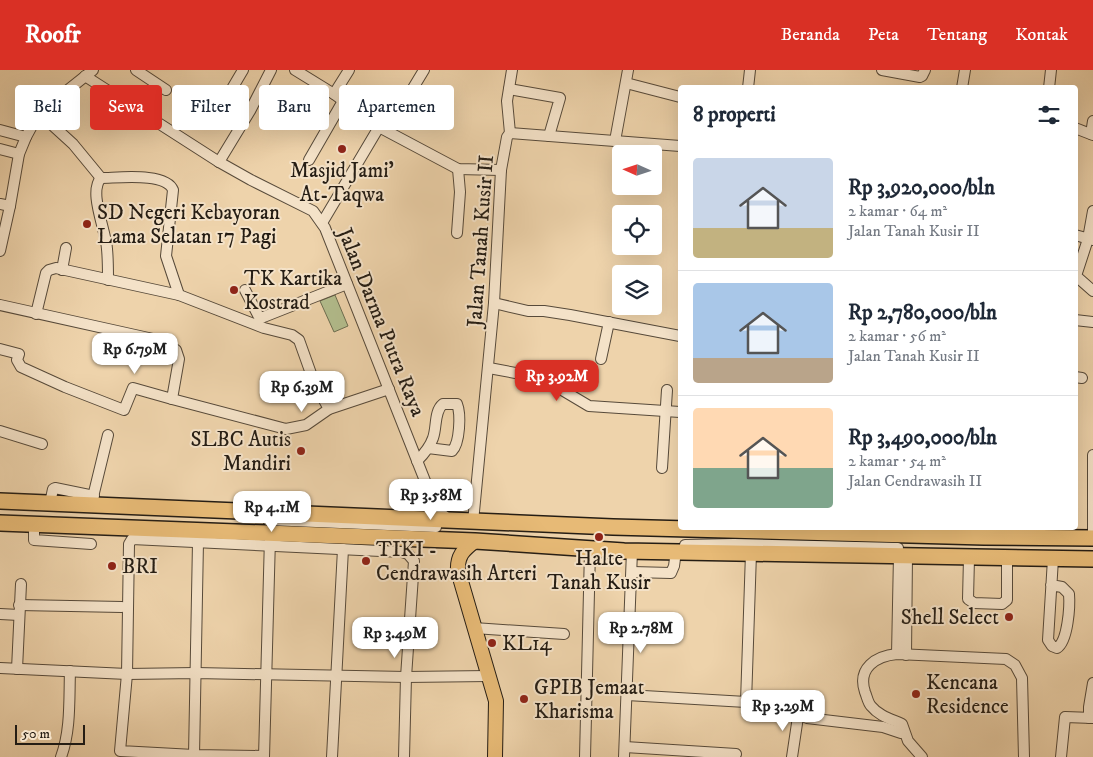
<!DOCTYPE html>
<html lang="id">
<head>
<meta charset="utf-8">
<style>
  body { margin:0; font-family:"IM FELL DW Pica",serif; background:#f2f2f3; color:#1f2937; height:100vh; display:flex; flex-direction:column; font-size:19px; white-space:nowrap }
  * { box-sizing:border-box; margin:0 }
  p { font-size:16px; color:#747a83 }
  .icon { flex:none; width:28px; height:28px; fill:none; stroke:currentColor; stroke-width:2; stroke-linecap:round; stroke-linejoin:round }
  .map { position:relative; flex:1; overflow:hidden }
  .sheet { position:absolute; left:678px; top:15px; width:400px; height:445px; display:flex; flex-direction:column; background:#fff; border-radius:5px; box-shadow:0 5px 20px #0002 }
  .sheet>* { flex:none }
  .hud { position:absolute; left:15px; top:15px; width:475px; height:45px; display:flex; gap:10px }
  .needle { width:32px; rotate:273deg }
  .buttons { position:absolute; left:612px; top:75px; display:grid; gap:10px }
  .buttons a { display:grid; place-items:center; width:50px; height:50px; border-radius:5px; background:#fff; box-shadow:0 5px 20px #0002; font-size:25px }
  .scale { position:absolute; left:15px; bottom:12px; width:70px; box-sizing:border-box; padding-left:5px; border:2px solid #251d14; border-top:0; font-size:14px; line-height:18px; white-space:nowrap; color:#251d14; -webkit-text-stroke:4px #f4e2c8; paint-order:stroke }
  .price { position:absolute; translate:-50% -42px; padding:0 11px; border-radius:10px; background:#fff; color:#222; font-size:16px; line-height:32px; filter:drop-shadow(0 1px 2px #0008) }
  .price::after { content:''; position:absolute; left:50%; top:30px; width:15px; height:11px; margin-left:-8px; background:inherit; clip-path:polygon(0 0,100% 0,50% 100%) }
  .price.current { background:#d93025; color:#fff }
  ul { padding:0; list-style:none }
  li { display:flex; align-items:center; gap:15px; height:125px; padding:0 15px }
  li+li { border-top:1px solid #e0e1e3 }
  li span { display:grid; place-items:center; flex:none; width:140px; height:100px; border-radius:5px; color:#555 }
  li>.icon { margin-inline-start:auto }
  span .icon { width:60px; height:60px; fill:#fffc; stroke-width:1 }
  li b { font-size:21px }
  h2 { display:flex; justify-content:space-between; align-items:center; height:60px; padding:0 15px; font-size:21px }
  .chip { padding:0 18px; border-radius:5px; background:#fff; box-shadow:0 5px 20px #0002; font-size:18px; line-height:45px }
  .chip.current { background:#d93025; color:#fff }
  header { display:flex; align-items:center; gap:30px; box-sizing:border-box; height:70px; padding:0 25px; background:#d93025; color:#fff }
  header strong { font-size:24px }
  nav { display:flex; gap:28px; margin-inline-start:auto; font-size:18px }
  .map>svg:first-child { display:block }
</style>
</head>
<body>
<header>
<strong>Roofr</strong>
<nav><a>Beranda</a><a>Peta</a><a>Tentang</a><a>Kontak</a></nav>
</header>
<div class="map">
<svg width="1093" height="687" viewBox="0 0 1093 687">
  <rect width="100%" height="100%" fill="#eed3ab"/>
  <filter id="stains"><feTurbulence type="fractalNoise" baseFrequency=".004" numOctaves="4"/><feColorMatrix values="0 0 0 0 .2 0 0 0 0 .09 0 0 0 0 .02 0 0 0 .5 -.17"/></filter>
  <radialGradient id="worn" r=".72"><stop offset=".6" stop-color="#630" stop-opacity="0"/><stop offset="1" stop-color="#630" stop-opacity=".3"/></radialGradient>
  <!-- green -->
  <polygon fill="#b3be8e" stroke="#6c6e51" points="335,225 348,256 334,262 320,231"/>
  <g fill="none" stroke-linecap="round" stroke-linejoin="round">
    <defs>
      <g id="minor">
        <polyline points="136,0 166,20"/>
        <polyline points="295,0 334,24 379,57 458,99 501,100"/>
        <polyline points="882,0 920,7 922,6 925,0"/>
        <polyline points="85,6 219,92 251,110 313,141 325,158 433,431 442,444 451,451"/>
        <polyline points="626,13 680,27"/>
        <polyline points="748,18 750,0"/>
        <polyline points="962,18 965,0"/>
        <polyline points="1049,18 1051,0"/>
        <polyline points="509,19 560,28 549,66"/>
        <polyline points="230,22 243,0"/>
        <polyline points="334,24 349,0"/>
        <path d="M39,43L73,74L101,108C118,108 166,102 173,120L166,186L179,225"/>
        <polyline points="1075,58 1093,65"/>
        <polyline points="0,60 26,67"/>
        <polyline points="510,63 507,31 512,0"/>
        <polyline points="1091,64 1093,51"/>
        <polyline points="615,71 628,0"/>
        <polyline points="0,79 19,84"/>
        <polyline points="309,90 343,31"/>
        <polyline points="219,92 250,41 271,0"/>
        <path d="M101,108C88,122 106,160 107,179C108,189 108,200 108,210"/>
        <polyline points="0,134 10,136"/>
        <polyline points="1093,141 1088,169 1076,206 1093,221"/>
        <polyline points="322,153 379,57 404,33 424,0"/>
        <polyline points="457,163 460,122 458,99"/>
        <polyline points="1075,165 1093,170"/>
        <polyline points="0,181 10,136 19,84 26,67 39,43 93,0"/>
        <polyline points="62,200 66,178"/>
        <polyline points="245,220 259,247 261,248 347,214"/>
        <polyline points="494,233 528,241 544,241 570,245 680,266"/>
        <polyline points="0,235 162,271 176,280 179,289 172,329 286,359 306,355 329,339 389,319"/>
        <polyline points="36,244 46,203 49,200 56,198 179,225 264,258 292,265 299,270 314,312 329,339"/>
        <polyline points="1075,250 1093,252"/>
        <polyline points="0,279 19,284 17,290 21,297 65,317 124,340 133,318 172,329"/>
        <polyline points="601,289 609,252"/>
        <polyline points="489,298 542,308 589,336 680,342"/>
        <polyline points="1075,307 1082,308"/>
        <polyline points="0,361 42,374"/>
        <path d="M417,391C424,384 430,377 433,368C437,357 434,341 443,334H457C461,344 460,373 452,381L428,378"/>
        <polyline points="662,398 667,320"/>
        <polyline points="50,433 53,419 55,418 94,426"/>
        <polyline points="91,435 108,365"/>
        <polyline points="268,450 436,457"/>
        <polyline points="473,452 494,233 501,100 507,67 510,63 680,76"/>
        <polyline points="34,455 34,470 91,474"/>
        <polyline points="1093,468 1093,385"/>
        <polyline points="685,475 734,474 898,478"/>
        <polyline points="969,488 968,529 974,533 1002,534 1007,530 1007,488"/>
        <polyline points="632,502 671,503 674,496 676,481"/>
        <path d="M1051,515L1062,517L1069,524C1070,536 1068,571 1057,578L1052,576L1048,570L1053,489"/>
        <polyline points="19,535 122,537"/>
        <polyline points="0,544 19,545"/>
        <polyline points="474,558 564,564"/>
        <polyline points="897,584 899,485"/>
        <polyline points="906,585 907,485"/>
        <polyline points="0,598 127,604 196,603 406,607 489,606"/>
        <polyline points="17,599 21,514"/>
        <polyline points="627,625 746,632 751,483"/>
        <path d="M746,632C770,629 789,631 807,648L883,657L901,663"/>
        <polyline points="1089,648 1089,637 1093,613"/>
        <polyline points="625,677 736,684"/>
        <polyline points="194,685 198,472"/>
        <polyline points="264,686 194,685 120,681 127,604 129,474 132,469 402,482 408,484 414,491 406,607 404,687"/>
        <path d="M61,687C71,660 69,629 70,601"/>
        <polyline points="264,687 270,468"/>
        <polyline points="332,687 343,479"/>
        <polyline points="585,687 590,480"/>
        <polyline points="624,687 632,481"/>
        <polyline points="792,687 799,640"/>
        <path d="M922,687L908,671L902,654C891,649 879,646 871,636C868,633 867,627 865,622C857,598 876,586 897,584L1006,589L1015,595L1022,608L1024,687"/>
        <polyline points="1061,687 1065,647 1093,648"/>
      </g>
      <path id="major" d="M475,471C463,480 457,486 458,501L496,631L495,687"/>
      <g id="highway">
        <polyline points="0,431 613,457 984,467 1093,468"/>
        <polyline points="0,453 475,471 624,481 1093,489"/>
      </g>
    </defs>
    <!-- minor casing -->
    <use href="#minor" stroke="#574a3a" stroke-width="12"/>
    <!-- major casing -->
    <use href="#major" stroke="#251d14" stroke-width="16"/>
    <!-- highway casing -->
    <use href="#highway" stroke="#251d14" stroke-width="18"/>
    <!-- minor -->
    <use href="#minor" stroke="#f4e2c8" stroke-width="10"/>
    <!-- major -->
    <use href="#major" stroke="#e7ba76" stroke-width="14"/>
    <!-- highway -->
    <use href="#highway" stroke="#e7ba76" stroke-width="15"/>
  </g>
  <!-- markers -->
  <g fill="#8f2418" stroke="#f4e2c8" stroke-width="2">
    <circle cx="342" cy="79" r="5"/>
    <circle cx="87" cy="154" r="5"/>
    <circle cx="234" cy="220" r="5"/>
    <circle cx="301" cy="381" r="5"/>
    <circle cx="599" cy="467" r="5"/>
    <circle cx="366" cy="491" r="5"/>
    <circle cx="112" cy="496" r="5"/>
    <circle cx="1009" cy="547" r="5"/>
    <circle cx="492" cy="573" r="5"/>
    <circle cx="916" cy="624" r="5"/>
    <circle cx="524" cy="629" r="5"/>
  </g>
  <g text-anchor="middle" stroke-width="4" stroke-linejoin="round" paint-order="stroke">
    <!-- poi labels -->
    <g font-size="21" fill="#251d14" stroke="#f4e2c8" text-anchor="start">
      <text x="342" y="107" text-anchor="middle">Masjid Jami'<tspan x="342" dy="24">At-Taqwa</tspan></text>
      <text x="97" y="149">SD Negeri Kebayoran<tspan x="97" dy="24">Lama Selatan 17 Pagi</tspan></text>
      <text x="244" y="215">TK Kartika<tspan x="244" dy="24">Kostrad</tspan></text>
      <text x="291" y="376" text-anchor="end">SLBC Autis<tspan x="291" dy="24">Mandiri</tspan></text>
      <text x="376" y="486">TIKI -<tspan x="376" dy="24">Cendrawasih Arteri</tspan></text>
      <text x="599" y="495" text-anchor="middle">Halte<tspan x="599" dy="24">Tanah Kusir</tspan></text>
      <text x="122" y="503">BRI</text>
      <text x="999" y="554" text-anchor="end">Shell Select</text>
      <text x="502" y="580">KL14</text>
      <text x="926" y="619">Kencana<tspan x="926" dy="24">Residence</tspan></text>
      <text x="534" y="624">GPIB Jemaat<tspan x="534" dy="24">Kharisma</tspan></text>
    </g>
    <!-- street labels -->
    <g font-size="21" fill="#251d14" stroke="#f4e2c8">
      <text transform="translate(480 171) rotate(-86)" y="7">Jalan Tanah Kusir II</text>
      <text transform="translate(382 252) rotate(68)" y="7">Jalan Darma Putra Raya</text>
    </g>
  </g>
  <rect width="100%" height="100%" filter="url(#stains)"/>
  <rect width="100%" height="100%" fill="url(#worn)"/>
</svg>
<div class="buttons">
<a><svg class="needle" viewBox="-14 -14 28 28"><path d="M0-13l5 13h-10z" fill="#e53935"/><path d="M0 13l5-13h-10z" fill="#747a83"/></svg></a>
<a><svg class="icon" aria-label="locate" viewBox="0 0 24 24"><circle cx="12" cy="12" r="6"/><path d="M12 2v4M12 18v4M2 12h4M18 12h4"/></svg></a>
<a><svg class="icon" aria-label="layers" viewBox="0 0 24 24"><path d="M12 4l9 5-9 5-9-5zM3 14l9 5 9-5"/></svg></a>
</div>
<div class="scale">50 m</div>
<b class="price" style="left:135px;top:305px">Rp 6.79M</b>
<b class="price current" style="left:557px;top:332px">Rp 3.92M</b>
<b class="price" style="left:302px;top:343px">Rp 6.39M</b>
<b class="price" style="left:431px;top:451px">Rp 3.58M</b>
<b class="price" style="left:272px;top:463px">Rp 4.1M</b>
<b class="price" style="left:641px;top:584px">Rp 2.78M</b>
<b class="price" style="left:395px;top:589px">Rp 3.49M</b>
<b class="price" style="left:783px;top:662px">Rp 3.29M</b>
<div class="hud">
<a class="chip">Beli</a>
<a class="chip current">Sewa</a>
<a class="chip">Filter</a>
<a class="chip">Baru</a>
<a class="chip">Apartemen</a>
</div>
<section class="sheet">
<h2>8 properti<svg class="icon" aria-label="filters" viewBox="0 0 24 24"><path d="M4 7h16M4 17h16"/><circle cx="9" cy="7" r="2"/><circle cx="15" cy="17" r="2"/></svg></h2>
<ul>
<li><span style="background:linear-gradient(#c9d6e8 70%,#c2b280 0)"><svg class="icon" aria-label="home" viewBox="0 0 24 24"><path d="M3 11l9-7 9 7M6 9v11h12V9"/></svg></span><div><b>Rp 3,920,000/bln</b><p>2 kamar · 64 m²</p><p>Jalan Tanah Kusir II</p></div></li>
<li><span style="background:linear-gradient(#a9c7e8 75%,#b9a48a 0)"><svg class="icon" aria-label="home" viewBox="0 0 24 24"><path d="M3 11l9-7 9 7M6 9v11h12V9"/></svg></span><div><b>Rp 2,780,000/bln</b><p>2 kamar · 56 m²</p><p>Jalan Tanah Kusir II</p></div></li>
<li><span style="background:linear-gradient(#ffd9b3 60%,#7fa58c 0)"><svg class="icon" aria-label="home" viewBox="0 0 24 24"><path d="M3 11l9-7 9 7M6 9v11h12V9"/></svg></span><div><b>Rp 3,490,000/bln</b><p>2 kamar · 54 m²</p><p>Jalan Cendrawasih II</p></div></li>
</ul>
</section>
</div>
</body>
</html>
